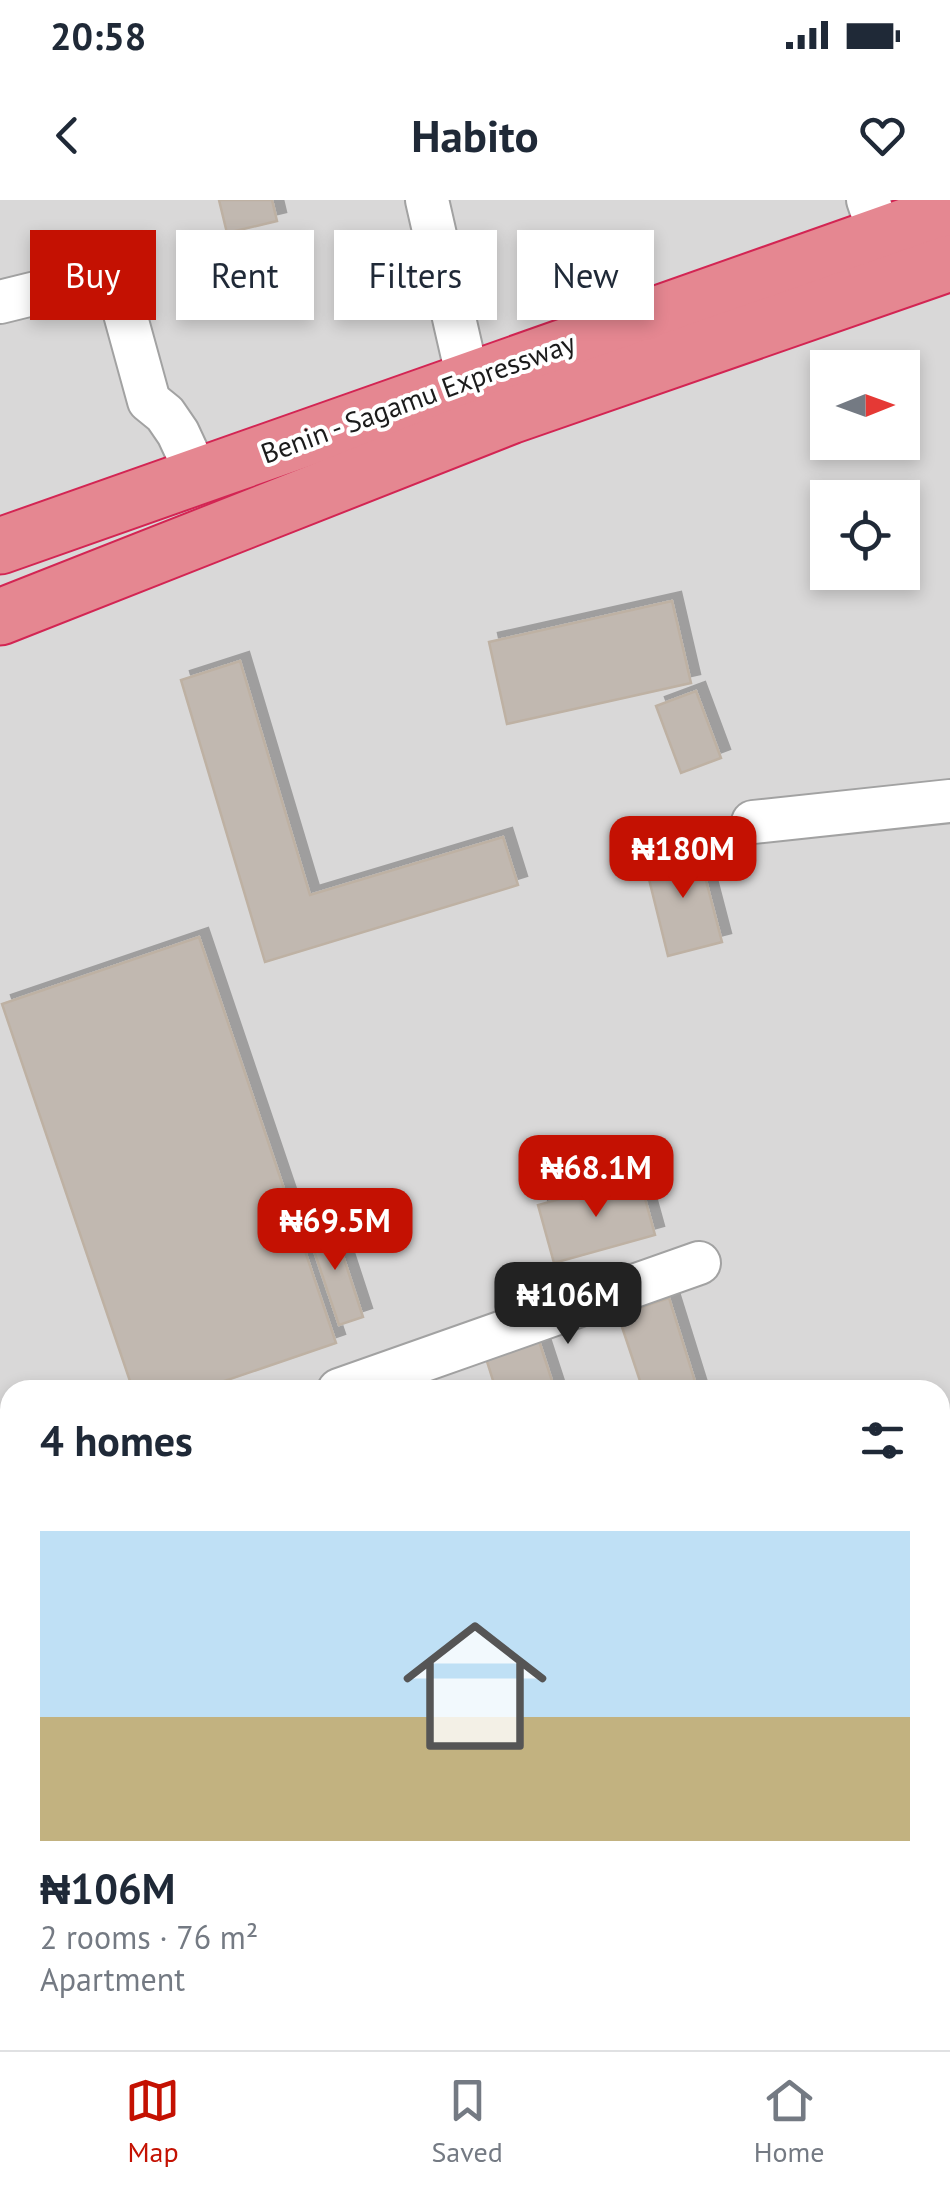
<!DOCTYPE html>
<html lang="en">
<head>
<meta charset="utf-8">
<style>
  body { margin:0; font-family:"PT Sans",sans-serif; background:#f2f2f3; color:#1f2937; height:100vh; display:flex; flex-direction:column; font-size:38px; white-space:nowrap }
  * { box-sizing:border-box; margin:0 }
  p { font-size:32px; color:#747a83 }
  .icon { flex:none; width:55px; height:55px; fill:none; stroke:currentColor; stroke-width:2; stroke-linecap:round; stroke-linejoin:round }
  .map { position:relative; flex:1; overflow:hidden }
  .panel { position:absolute; left:0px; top:1180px; width:950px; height:670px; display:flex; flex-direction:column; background:#fff; border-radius:30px 30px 0 0; box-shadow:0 5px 15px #0003 }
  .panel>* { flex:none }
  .guide { position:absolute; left:30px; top:30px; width:890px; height:90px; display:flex; gap:20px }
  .needle { width:65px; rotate:89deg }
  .buttons { position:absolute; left:810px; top:150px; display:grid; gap:20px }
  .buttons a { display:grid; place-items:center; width:110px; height:110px; border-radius:0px; background:#fff; box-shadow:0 5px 15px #0003; font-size:50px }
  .price { position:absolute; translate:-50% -85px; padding:0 22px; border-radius:20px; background:#c41102; color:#fff; font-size:32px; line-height:65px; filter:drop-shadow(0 2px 5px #0008) }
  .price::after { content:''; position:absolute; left:50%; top:60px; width:30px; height:22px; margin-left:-15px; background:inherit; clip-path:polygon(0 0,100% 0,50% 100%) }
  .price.current { background:#222; color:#fff }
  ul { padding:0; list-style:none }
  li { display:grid; align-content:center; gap:20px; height:530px; padding:0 40px }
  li+li { border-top:2px solid #e0e1e3 }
  li span { display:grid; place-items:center; height:310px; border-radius:0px; color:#555 }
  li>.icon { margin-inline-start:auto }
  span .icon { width:180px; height:180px; fill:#fffc; stroke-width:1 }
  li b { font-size:42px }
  h2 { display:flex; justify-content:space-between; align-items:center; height:120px; padding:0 40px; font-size:42px }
  .tag { padding:0 35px; border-radius:0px; background:#fff; box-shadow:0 5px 15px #0003; font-size:35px; line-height:90px }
  .tag.current { background:#c41102; color:#fff }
  .status { display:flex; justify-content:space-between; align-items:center; height:70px; padding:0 50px; background:#fff; direction:ltr }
  .status svg { height:28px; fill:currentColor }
  header { display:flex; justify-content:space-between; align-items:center; height:130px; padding:0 40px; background:#fff; font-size:45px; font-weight:800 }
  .tab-bar { display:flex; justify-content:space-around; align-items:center; height:140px; border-top:2px solid #e0e1e3; background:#fff; font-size:28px; color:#747a83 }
  .tab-bar a { display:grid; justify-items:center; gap:5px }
  .tab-bar .current { color:#c41102 }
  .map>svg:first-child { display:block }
</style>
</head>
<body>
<div class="status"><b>20:58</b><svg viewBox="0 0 49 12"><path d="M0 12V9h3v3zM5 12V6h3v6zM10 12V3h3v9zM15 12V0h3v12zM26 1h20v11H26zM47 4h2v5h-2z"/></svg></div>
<header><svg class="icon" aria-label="back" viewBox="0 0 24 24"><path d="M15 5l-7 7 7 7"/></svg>Habito<svg class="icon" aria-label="heart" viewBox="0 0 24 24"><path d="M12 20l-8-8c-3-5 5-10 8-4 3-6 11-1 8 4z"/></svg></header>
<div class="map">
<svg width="950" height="1850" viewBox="0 0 950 1850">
  <defs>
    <filter id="shadow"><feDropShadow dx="9" dy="-9" stdDeviation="0" flood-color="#0004"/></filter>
  </defs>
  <rect width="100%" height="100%" fill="#ede9e0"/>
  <!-- residential -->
  <path fill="#d9d8d8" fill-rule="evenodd" d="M0,0H950V1850H0ZM828,168H902V242H828ZM828,298H902V372H828ZM10,1190H940V1840H10Z"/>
  <!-- building -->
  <g fill="#c1b8b0" stroke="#beb1a3" stroke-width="2.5" filter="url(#shadow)">
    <polygon points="219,0 272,0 277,21 227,33"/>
    <polygon points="672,401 691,483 507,524 489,442"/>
    <polygon points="240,461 310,695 503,637 518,685 265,762 181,480"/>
    <polygon points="696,491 721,558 681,573 656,506"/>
    <polygon points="697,646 722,742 668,756 644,659"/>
    <polygon points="199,737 336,1143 198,1190 133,1190 2,804"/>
    <polygon points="639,977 655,1035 554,1063 538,1005"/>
    <polygon points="332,1022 363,1117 339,1125 307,1030"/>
    <polygon points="669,1098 697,1188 643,1190 618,1115"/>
    <polygon points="538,1138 555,1190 496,1190 485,1155"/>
    <polygon points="950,1338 950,1384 940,1385 940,1339"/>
    <polygon points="950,1414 950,1461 940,1462 940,1415"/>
    <polygon points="950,1558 950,1599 943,1559"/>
    <polygon points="332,1840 438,1840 401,1850 335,1850"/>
    <polygon points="617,1840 738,1840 740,1848 619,1850"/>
  </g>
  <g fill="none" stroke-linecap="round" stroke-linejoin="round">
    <defs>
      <g id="minor">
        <polyline points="427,0 468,179"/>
        <polyline points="868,0 880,35"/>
        <polyline points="0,102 97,78 109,81 119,92 149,201 165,214 178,233 198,276"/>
        <polyline points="753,622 950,601"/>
        <polyline points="339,1190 699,1063"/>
        <polyline points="0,1304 10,1301"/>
        <polyline points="940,1306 950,1304"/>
        <polyline points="940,1695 950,1694"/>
        <polyline points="294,1840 297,1850"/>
        <polyline points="594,1840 597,1850"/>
        <polyline points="924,1840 926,1850"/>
      </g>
      <g id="highway">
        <polyline points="0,346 950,11"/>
        <polyline points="0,417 510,216 950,63"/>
      </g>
    </defs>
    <!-- minor casing -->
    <use href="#minor" stroke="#a2a2a2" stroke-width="46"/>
    <!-- highway casing -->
    <use href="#highway" stroke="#d32553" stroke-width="59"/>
    <!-- minor -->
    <use href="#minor" stroke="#fff" stroke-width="42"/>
    <!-- highway -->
    <use href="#highway" stroke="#e58791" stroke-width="55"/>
  </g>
  <g text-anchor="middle" stroke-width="8" stroke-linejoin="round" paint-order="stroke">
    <!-- street labels -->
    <g font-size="28" fill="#1b1b1b" stroke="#fff">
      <text transform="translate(418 198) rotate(-20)" y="10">Benin - Sagamu Expressway</text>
    </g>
  </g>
</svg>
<div class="buttons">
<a><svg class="needle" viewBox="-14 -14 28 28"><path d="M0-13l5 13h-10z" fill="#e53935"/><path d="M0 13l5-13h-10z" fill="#747a83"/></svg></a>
<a><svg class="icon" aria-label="locate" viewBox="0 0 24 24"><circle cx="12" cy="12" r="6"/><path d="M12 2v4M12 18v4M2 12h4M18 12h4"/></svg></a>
</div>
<b class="price" style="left:683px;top:701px">₦180M</b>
<b class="price" style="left:596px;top:1020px">₦68.1M</b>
<b class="price" style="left:335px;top:1073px">₦69.5M</b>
<b class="price current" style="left:568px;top:1147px">₦106M</b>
<div class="guide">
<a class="tag current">Buy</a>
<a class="tag">Rent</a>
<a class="tag">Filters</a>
<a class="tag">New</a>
</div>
<section class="panel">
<h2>4 homes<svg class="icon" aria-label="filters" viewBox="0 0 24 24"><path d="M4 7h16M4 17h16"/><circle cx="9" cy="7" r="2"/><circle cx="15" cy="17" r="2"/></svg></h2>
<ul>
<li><span style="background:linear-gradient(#bfe0f5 60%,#c2b280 0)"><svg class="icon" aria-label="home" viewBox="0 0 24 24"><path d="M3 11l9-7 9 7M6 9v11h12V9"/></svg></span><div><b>₦106M</b><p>2 rooms · 76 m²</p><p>Apartment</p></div></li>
</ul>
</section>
</div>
<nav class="tab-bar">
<a class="current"><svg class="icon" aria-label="map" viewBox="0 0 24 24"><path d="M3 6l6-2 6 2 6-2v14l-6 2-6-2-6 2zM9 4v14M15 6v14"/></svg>Map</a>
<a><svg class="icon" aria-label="saved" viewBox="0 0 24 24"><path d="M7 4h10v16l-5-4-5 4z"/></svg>Saved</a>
<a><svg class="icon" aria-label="home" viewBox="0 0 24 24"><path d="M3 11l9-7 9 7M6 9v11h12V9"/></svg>Home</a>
</nav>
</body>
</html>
